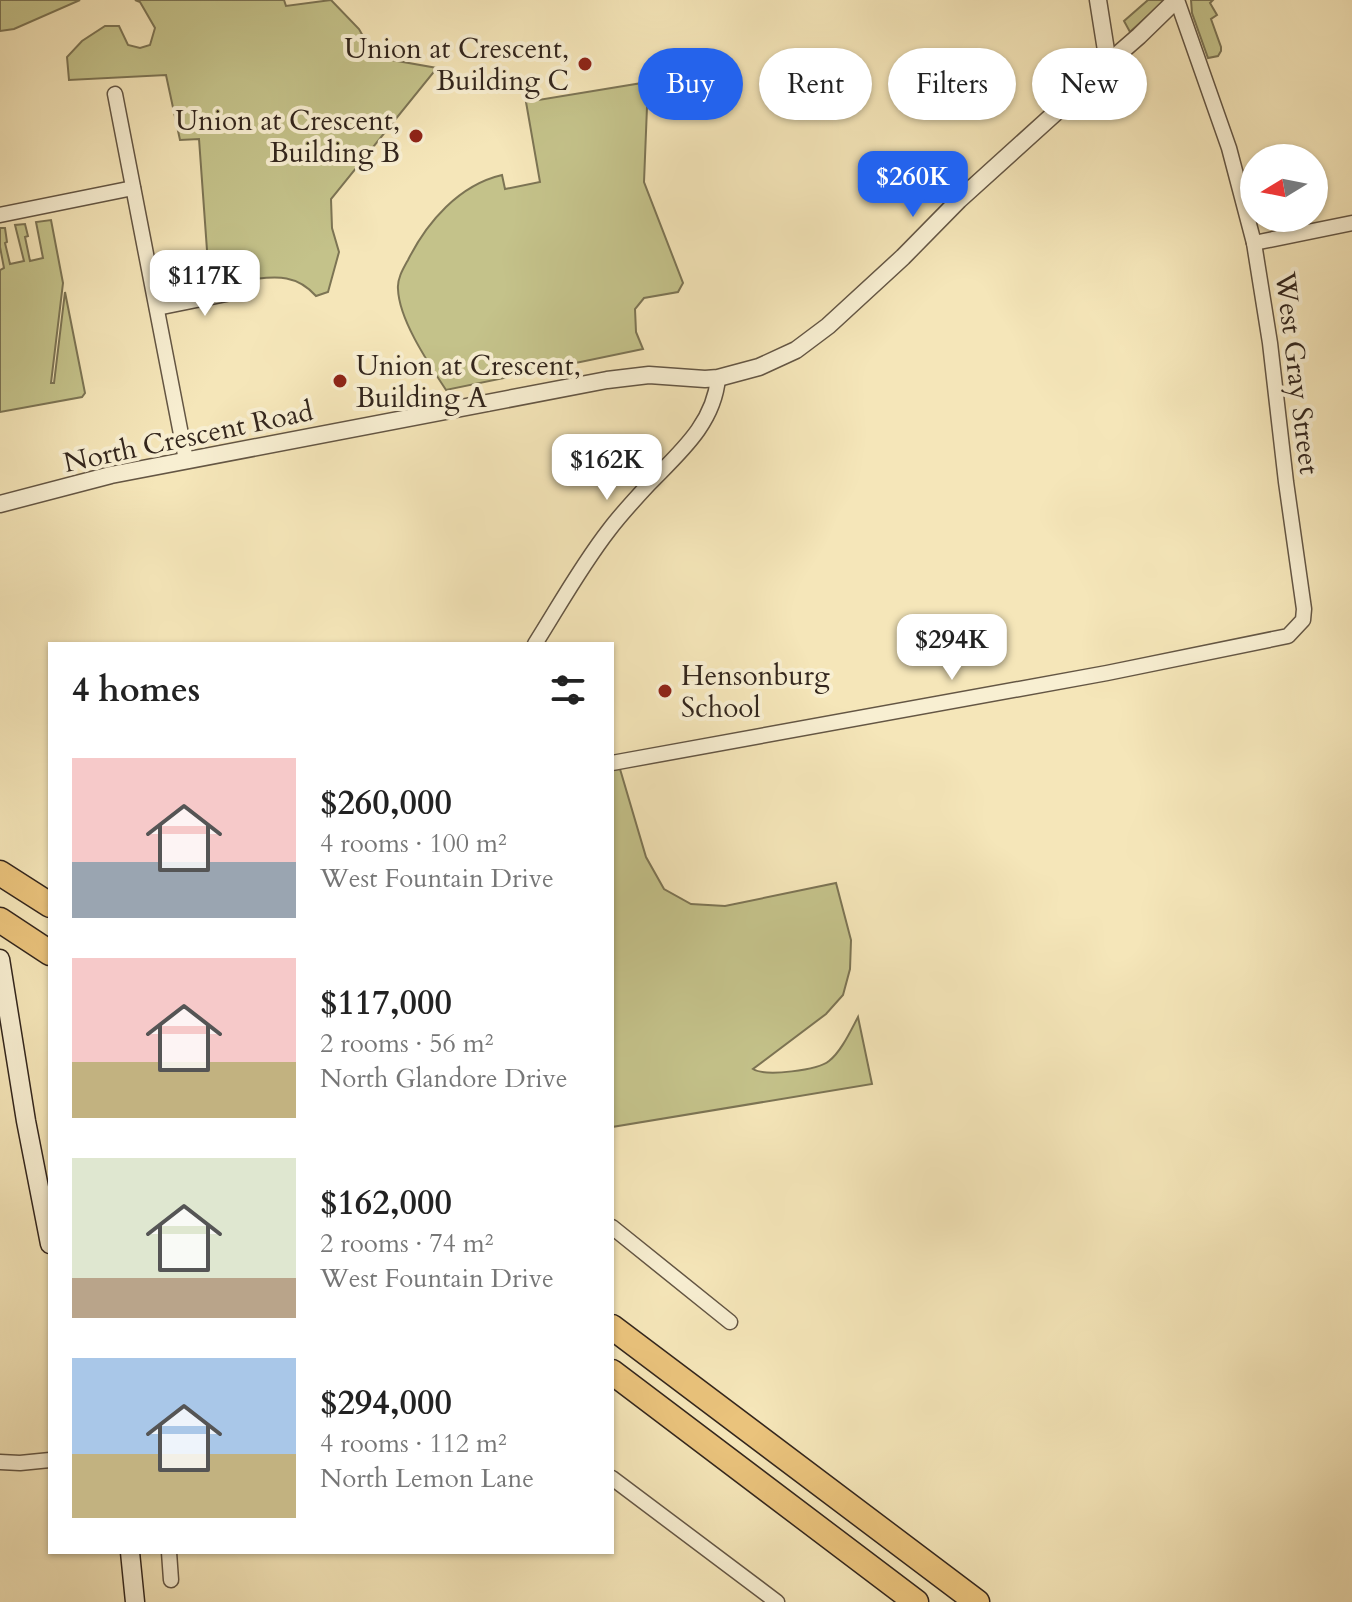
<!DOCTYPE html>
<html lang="en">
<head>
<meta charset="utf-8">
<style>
  body { margin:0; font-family:Cardo,serif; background:#f6f6f6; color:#222; height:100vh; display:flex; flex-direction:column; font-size:30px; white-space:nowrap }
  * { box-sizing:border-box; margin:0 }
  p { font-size:26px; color:#767676 }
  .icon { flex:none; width:44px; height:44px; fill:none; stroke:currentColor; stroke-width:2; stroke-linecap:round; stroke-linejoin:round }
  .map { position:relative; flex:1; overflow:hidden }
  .panel { position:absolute; left:48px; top:642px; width:566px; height:912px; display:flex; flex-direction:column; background:#fff; border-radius:0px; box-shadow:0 2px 6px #0004 }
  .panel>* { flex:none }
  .banner { position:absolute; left:638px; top:48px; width:594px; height:72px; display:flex; gap:16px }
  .needle { width:52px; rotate:260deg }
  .controls { position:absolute; left:1240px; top:144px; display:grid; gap:16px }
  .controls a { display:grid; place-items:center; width:88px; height:88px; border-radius:50%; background:#fff; box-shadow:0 2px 6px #0004; font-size:40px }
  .price { position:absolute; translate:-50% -68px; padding:0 18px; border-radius:16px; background:#fff; color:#222; font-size:26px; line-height:52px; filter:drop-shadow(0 2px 4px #0008) }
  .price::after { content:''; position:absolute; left:50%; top:48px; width:24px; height:18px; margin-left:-12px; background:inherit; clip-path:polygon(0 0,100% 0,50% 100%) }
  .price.active { background:#2563eb; color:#fff }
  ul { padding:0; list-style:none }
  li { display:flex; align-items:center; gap:24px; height:200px; padding:0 24px }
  li span { display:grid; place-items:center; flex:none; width:224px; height:160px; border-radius:0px; color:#555 }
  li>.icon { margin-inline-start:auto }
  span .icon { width:96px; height:96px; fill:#fffc; stroke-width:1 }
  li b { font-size:34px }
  h2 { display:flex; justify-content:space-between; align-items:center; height:96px; padding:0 24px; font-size:34px }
  .tag { padding:0 28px; border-radius:36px; background:#fff; box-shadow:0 2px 6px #0004; font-size:28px; line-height:72px }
  .tag.active { background:#2563eb; color:#fff }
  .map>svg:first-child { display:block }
</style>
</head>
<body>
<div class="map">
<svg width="1352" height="1602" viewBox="0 0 1352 1602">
  <rect width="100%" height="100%" fill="#f5e6b9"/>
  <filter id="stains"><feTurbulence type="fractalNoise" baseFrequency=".0025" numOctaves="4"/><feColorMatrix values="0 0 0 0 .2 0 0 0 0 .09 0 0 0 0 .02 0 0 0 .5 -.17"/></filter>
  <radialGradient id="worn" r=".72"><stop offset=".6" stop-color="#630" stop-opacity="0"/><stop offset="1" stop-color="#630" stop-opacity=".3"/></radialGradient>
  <!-- green -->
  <g fill="#c4c28a" stroke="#7c7454" stroke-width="2">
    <polygon points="0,0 80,0 14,29 0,31"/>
    <path d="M135,0H284L286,6L331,0L359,29L375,57L437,68L331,199L332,228L339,252L328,292L316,296C279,254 235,302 208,264L199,139L180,140L166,75L69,80L67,57L82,41L105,26H119L128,45L140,48L150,45L155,28L140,2Z"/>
    <polygon points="1148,0 1165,0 1130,32 1124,21"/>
    <polygon points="1191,0 1213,0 1210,3 1217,15 1211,19 1221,47 1221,51 1218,56 1208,58 1192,13"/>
    <path d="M648,82L644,182L683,283L678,292L644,298L635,309L636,332L643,349L446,390C429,364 399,320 398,289C397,279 403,269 408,260C427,222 459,185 502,175L505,189L540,182L526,102Z"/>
    <polygon points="51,220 63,283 51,383 54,383 65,292 85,393 82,397 0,412 0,270 4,268 0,247 0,228 5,228 7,242 5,243 10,264 24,261 15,225 25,224 28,236 25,237 30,261 43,258 36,222"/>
    <path d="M620,769L646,857L664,889L691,904L725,906L836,883L851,940L850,969L843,995L826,1014L753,1069C766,1077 818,1070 829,1061C841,1052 851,1030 858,1017L872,1084L612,1127V770Z"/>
  </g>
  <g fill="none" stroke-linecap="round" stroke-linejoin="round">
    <defs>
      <g id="minor">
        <polyline points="115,94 186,460"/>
        <polyline points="0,215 133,188"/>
        <polyline points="1254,243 1352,223"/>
        <polyline points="157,308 246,290"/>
        <path d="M535,644C559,606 581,566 609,530C621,514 635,499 649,484C679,453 714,424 718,378"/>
        <polyline points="612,763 1107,673 1288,636 1303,620 1304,609 1286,482 1270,343 1254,243 1229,148 1177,0"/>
        <polyline points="612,1227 730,1322"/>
        <polyline points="0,1462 20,1463 50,1460"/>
        <polyline points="612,1478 777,1602"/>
        <polyline points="169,1552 171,1580"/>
      </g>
      <g id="tertiary">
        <polyline points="1098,0 1108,63"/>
        <polyline points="0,504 111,475 607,380 649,375 705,379 718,378 759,367 796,350 828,326 903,257 959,200 1064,105 1108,63 1139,36 1176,0"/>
      </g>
      <g id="secondary">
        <polyline points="0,959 26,1121 50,1244"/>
        <polyline points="130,1552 135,1602"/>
      </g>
      <g id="motorway">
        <polyline points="0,873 50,905"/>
        <polyline points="0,920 50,953"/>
        <polyline points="612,1327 977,1602"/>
        <polyline points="612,1372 916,1602"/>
      </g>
    </defs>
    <!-- minor casing -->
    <use href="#minor" stroke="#645644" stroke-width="17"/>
    <!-- tertiary casing -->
    <use href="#tertiary" stroke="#645644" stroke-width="19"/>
    <!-- secondary casing -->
    <use href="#secondary" stroke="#33261d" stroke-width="21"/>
    <!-- motorway casing -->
    <use href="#motorway" stroke="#33261d" stroke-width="27"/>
    <!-- minor -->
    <use href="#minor" stroke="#f8efd2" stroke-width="14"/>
    <!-- tertiary -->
    <use href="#tertiary" stroke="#f8efd2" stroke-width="16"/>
    <!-- secondary -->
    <use href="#secondary" stroke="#f8efd2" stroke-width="18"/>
    <!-- motorway -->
    <use href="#motorway" stroke="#eac37c" stroke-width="24"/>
  </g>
  <!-- markers -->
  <g fill="#8f2418" stroke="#f8efd2" stroke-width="3">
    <circle cx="585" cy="64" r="8"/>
    <circle cx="416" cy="136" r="8"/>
    <circle cx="340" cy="381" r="8"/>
    <circle cx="665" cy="691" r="8"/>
  </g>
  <g text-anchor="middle" stroke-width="8" stroke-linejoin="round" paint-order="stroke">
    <!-- poi labels -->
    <g font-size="28" fill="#33261d" stroke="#f8efd2" text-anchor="end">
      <text x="569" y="58">Union at Crescent,<tspan x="569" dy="32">Building C</tspan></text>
      <text x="400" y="130">Union at Crescent,<tspan x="400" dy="32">Building B</tspan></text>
      <text x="356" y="375" text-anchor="start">Union at Crescent,<tspan x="356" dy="32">Building A</tspan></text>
      <text x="681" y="685" text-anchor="start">Hensonburg<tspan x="681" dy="32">School</tspan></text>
    </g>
    <!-- street labels -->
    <g font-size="28" fill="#33261d" stroke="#f8efd2">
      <text transform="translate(1298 373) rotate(83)" y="10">West Gray Street</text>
      <text transform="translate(188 436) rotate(-12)" y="10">North Crescent Road</text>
    </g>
  </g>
  <rect width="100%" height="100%" filter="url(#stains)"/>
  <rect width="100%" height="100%" fill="url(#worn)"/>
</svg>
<div class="controls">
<a><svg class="needle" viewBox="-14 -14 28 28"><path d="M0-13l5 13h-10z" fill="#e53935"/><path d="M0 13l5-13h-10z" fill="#767676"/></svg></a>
</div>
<b class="price active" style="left:913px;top:219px">$260K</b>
<b class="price" style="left:205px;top:318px">$117K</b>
<b class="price" style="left:607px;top:502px">$162K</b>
<b class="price" style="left:952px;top:682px">$294K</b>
<div class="banner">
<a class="tag active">Buy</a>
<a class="tag">Rent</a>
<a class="tag">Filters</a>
<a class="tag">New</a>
</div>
<section class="panel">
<h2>4 homes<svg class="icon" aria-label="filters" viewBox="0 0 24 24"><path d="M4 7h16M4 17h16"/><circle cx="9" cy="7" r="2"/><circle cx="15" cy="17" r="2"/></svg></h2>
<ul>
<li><span style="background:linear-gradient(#f6c9c9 65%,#9aa5b1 0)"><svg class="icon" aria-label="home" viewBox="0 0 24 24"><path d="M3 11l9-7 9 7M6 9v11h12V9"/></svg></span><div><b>$260,000</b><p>4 rooms · 100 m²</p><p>West Fountain Drive</p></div></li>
<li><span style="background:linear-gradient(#f6c9c9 65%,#c2b280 0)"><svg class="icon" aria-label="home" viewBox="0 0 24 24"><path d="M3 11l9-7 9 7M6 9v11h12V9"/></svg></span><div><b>$117,000</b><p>2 rooms · 56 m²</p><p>North Glandore Drive</p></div></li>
<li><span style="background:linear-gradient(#dfe7d0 75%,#b9a48a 0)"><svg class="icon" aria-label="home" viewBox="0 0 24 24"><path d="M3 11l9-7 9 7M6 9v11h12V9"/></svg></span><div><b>$162,000</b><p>2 rooms · 74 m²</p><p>West Fountain Drive</p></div></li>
<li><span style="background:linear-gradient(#a9c7e8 60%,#c2b280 0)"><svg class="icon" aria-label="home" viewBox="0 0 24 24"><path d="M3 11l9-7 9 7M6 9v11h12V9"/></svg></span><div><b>$294,000</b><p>4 rooms · 112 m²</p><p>North Lemon Lane</p></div></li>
</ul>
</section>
</div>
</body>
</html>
